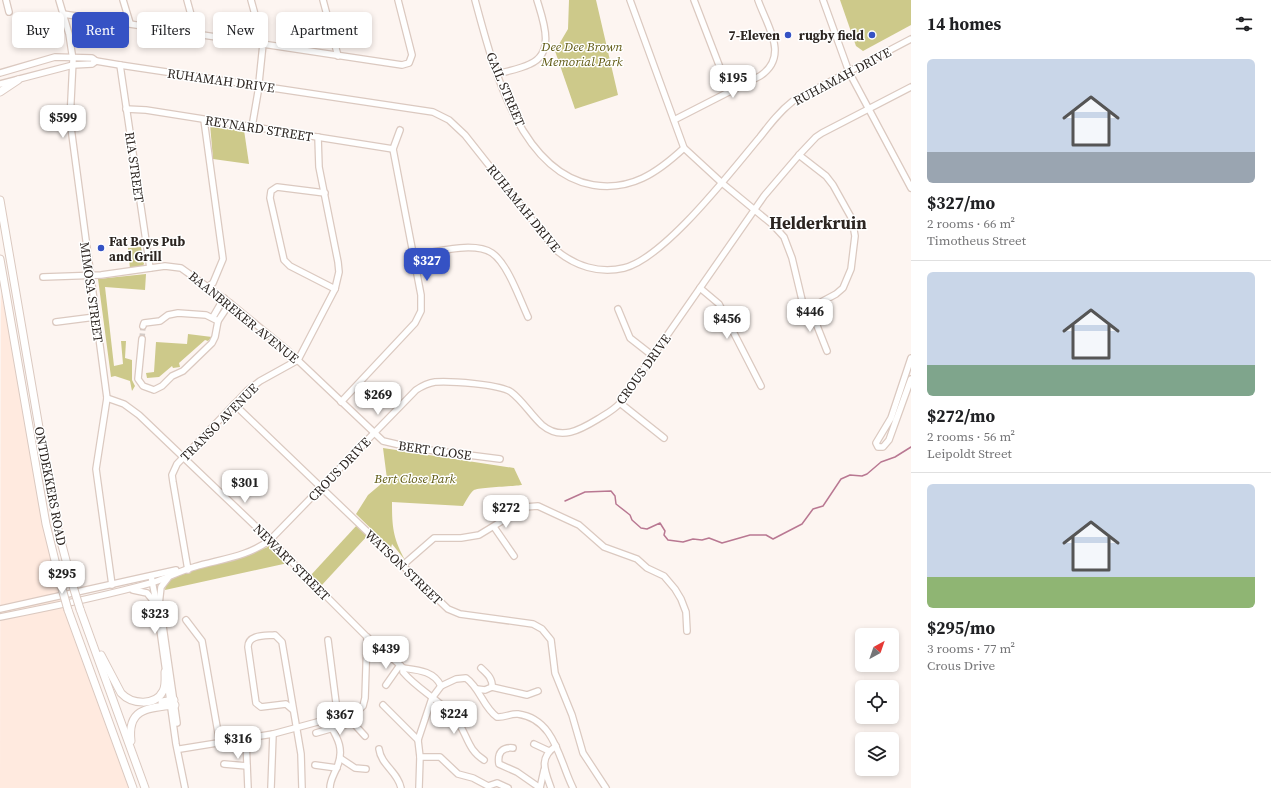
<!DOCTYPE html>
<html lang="en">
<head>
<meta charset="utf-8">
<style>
  body { margin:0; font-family:"Source Serif 4",serif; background:#f6f6f6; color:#202124; height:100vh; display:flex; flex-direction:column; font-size:15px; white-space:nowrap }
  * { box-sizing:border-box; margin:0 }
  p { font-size:13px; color:#757577 }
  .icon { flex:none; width:22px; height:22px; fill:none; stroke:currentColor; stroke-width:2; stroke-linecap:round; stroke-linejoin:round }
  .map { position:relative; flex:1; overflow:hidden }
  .panel { display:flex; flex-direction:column; background:#fff; width:360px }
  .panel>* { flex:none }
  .hud { position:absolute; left:12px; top:12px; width:380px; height:36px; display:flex; gap:8px }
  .needle { width:26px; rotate:40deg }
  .fabs { position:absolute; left:855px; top:628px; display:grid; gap:8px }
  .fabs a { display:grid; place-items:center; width:44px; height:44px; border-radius:6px; background:#fff; box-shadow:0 2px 6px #0003; font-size:20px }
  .price { position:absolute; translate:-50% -34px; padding:0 9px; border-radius:8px; background:#fff; color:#222; font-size:13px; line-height:26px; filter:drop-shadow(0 1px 2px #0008) }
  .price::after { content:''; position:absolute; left:50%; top:24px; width:12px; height:9px; margin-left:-6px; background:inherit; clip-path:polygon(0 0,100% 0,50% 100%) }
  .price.on { background:#3552c4; color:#fff }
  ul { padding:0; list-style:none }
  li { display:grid; align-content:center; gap:8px; height:212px; padding:0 16px }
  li+li { border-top:1px solid #e0e0e0 }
  li span { display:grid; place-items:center; height:124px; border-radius:6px; color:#555 }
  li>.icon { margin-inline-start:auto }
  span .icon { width:72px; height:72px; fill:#fffc; stroke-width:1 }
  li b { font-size:17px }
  h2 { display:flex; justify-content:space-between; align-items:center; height:48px; padding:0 16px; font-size:17px }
  .pill { padding:0 14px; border-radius:6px; background:#fff; box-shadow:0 2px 6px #0003; font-size:14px; line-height:36px }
  .pill.on { background:#3552c4; color:#fff }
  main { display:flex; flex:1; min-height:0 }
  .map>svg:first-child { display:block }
</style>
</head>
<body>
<main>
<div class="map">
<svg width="911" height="788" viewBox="0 0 911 788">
  <rect width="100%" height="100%" fill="#fdf5f1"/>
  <!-- built -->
  <polygon fill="#ffeadf" points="1,292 62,596 130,788 0,788"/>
  <!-- green -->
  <g fill="#cdc98a">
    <polygon points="569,0 596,0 618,95 575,109 555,51 568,29"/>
    <polygon points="840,0 911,0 911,25 863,51 856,46"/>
    <polygon points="210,124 244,130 249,164 213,159"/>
    <polygon points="141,247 144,264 142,267 130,269 128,248"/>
    <polygon points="146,274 145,290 105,287 114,366 123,364 121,341 126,341 125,358 132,360 132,380 135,386 132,391 130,381 115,376 111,377 98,279"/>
    <polygon points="188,334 212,337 208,341 205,340 179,363 180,367 173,368 172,366 159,377 147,378 146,373 154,372 156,342 187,344"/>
    <path d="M383,448L514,468L522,485C515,486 478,488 474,490C470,493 466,501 463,506L392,502C392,527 393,538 405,560L392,544L391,548L356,514L368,495L387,479Z"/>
    <polygon points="357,525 368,535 321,586 311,575"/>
    <path d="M271,545L288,563L165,590L166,582C197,561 238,563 271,545Z"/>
  </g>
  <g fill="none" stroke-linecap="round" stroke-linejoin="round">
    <!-- stream -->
    <polyline stroke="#b97892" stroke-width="1.5" points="565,501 585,492 611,491 615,496 616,504 630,515 632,520 641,528 647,529 660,523 665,531 664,535 668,540 683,542 693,539 702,540 709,538 722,543 750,535 766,535 773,539 802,524 813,509 823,506 841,479 850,475 862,476 867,474 881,462 895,457 911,447"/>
    <!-- minor-tunnel -->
    <polyline stroke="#d3cbc7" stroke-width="5.5" stroke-dasharray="5.5 3" stroke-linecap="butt" points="142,339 143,326"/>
    <defs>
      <g id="minor">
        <polyline points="6,0 9,12"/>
        <polyline points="59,0 69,34 73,60 70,120 107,398 96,469 112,585"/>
        <polyline points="123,0 130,23"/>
        <polyline points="187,0 196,33"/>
        <polyline points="251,0 263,44 258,92 252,127"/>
        <polyline points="323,0 338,56"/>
        <path d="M475,0C492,62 518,172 593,185C631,191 657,173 684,148"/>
        <polyline points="630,0 684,148 722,183 773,225 784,237 792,258 802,300 804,304 810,308 827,351"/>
        <polyline points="694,0 729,91"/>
        <polyline points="823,0 849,72 911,188"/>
        <polyline points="63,14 402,65 409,63 412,55 398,0"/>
        <polyline points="120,65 150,268"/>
        <path d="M0,73L55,57L92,58L96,61L120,65L433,112L449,120L465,135L556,250C575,266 599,274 624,268C665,258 732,170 760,137C770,124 780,111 793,101L911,39"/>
        <path d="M497,74C508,71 520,69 530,64C556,53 543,20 537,0"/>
        <polyline points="0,84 73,65 92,64 96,61"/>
        <polyline points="126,109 146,110 393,149"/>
        <polyline points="204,120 223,259 213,283 209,286"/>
        <path d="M674,120L760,76C790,56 767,26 758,0"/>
        <polyline points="799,155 826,176 833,185 852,219 855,236 851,269 843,288 836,294 810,308"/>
        <polyline points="325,193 277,187 271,191 270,198 284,260 290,266 335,289"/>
        <path d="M413,256C434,252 474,241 492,253C508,264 520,300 528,317"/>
        <polyline points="43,277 101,275 165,266 181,268 230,303 286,349 383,441 413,448 500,459"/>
        <polyline points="700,288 719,304 761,386"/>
        <polyline points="618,309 630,338 653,356"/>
        <polyline points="213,317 224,298"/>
        <polyline points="218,321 230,303"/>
        <polyline points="56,322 95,317"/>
        <polyline points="142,339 138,379 143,386 154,390 162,386 172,376 183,371 212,343 215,337 218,321 206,315 178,313 168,315 160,321 144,323 143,326"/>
        <polyline points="911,358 891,418 876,443 878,447 883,447 889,440 911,379"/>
        <path d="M107,398L124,404L139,415L270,540L367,637L400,665L403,668V672C419,691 444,702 458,722C468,737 468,750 484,760"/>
        <polyline points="341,402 415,323 421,311 421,295 393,149 400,130"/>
        <polyline points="620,403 664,438"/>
        <polyline points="234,404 448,609 460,614 533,624 542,629 551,640 555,673 572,715 583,753 606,788"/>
        <polyline points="494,527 514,556"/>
        <polyline points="403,565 434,538 461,538 479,535 525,507 538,506 579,525 604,547 637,559 647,568 664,576 675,589 681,599 686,612 687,631"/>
        <polyline points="188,570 173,482 172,475 177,464 247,391 260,381 298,360 335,289 339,272 338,262 319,167 318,137"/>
        <polyline points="151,576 156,601 176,744 185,788"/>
        <polyline points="133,590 147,593 155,603"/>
        <polyline points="159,605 161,587 168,578"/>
        <polyline points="0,609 176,570"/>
        <path d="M0,617C51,607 101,597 151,583C166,579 179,571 194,567C221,559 247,557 270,540L416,390C422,386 428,383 435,382C450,381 499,384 511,392C523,401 531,415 542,425C561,441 580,430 598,419C606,414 614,410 620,403L764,196L799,155L816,137L822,133L911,87"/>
        <polyline points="162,619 177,723"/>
        <polyline points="186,620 202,641 220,744"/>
        <polyline points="328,640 338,718"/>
        <path d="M403,668C418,670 434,671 441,686"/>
        <polyline points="386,685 400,665"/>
        <polyline points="492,687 527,695 538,691"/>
        <path d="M477,689L485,690L492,687C493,678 486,673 481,668"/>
        <polyline points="383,705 418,740"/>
        <path d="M293,710L286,704L261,707L256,703L248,647C248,634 266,636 275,635L282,642L301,754L302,788"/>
        <path d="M328,721C337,737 345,749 337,767C334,775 330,780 330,788"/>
        <polyline points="316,733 351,723 355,725 365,736"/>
        <polyline points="246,740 248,788"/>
        <polyline points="534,744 549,751"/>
        <path d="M513,748C503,747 497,752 499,764L517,772L540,788"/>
        <polyline points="180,749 273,734 358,711 363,706 365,698 367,637"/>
        <path d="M379,749C381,765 398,772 401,788"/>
        <path d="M420,757L418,740L432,698L441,686L456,679L466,678C480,688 483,707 497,717C504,718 511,713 518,714C555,719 559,760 573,788"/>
        <polyline points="340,758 355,768 366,769"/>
        <polyline points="224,764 247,766"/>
        <polyline points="315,765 337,768"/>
        <polyline points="271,788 273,734"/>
        <polyline points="419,788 420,757 440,757 458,774 473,778 488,786 497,783 508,788"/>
        <polyline points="540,788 544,770"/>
        <path d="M551,788C545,771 538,758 556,746"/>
      </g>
      <g id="major">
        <polyline points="0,92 18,80"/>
        <polyline points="0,200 47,474 58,530 72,583"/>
        <polyline points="0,259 46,524 61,585"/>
        <polyline points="80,609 145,788"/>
        <polyline points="68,610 133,788"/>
        <path d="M101,655L121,693C131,704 155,707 163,691C166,686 165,678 165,672"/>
        <polyline points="162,702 174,700"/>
        <path d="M131,741C127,708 148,708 175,705"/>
      </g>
    </defs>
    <!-- minor casing -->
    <use href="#minor" stroke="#dbc9c0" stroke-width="8"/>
    <!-- major casing -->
    <use href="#major" stroke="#dbc9c0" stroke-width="9"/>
    <!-- minor -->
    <use href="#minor" stroke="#fff" stroke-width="5.5"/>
    <!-- major -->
    <use href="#major" stroke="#fff" stroke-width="7"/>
    <defs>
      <g id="major-bridge">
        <polyline points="72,583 80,609"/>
        <polyline points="61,585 68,610"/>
      </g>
    </defs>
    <!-- major-bridge casing -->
    <use href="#major-bridge" stroke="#dbc9c0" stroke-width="9" stroke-linecap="butt"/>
    <!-- major-bridge -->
    <use href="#major-bridge" stroke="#fff" stroke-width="7"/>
  </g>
  <!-- markers -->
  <g fill="#3552c4" stroke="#fff" stroke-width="1.5">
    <circle cx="788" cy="35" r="4"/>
    <circle cx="872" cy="35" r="4"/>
    <circle cx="101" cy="248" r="4"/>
  </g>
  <g text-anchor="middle" stroke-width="3" stroke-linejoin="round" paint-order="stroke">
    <!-- poi labels -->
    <g font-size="13" font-weight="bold" fill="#2c2521" stroke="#fff" text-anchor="end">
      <text x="780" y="40">7-Eleven</text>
      <text x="864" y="40">rugby field</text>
      <text x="109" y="246" text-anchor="start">Fat Boys Pub<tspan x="109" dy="15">and Grill</tspan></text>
    </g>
    <!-- park labels -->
    <g font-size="13" font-style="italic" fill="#5f5912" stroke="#fff">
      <text x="582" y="51">Dee Dee Brown<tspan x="582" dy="15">Memorial Park</tspan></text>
      <text x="415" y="483">Bert Close Park</text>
    </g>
    <!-- street labels -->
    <g font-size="13" fill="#2c2521" stroke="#fff">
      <text transform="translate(842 76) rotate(-28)" y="5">RUHAMAH DRIVE</text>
      <text transform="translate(221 80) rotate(8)" y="5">RUHAMAH DRIVE</text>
      <text transform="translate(506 89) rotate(67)" y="5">GAIL STREET</text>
      <text transform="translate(259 128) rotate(9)" y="5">REYNARD STREET</text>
      <text transform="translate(135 167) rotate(82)" y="5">RIA STREET</text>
      <text transform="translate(524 208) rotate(51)" y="5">RUHAMAH DRIVE</text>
      <text transform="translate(92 292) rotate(82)" y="5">MIMOSA STREET</text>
      <text transform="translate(244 317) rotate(39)" y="5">BAANBREKER AVENUE</text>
      <text transform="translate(643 369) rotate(-54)" y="5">CROUS DRIVE</text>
      <text transform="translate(219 422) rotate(-45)" y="5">TRANSO AVENUE</text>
      <text transform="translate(435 450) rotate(8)" y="5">BERT CLOSE</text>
      <text transform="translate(339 469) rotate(-46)" y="5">CROUS DRIVE</text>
      <text transform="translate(51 486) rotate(79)" y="5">ONTDEKKERS ROAD</text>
      <text transform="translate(292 562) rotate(45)" y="5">NEWART STREET</text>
      <text transform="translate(404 567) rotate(44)" y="5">WATSON STREET</text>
    </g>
    <!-- district labels -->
    <g font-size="17" font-weight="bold" fill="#2c2521" stroke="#fff">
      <text x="818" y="229">Helderkruin</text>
    </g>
  </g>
</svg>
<div class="fabs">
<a><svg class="needle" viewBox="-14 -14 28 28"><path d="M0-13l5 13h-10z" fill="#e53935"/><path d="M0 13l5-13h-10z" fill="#757577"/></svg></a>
<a><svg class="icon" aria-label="locate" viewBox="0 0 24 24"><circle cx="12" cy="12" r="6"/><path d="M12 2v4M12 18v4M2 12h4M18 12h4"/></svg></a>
<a><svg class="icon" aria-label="layers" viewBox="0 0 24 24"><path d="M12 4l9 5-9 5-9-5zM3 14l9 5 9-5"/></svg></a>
</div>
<b class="price" style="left:733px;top:99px">$195</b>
<b class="price" style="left:63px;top:139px">$599</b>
<b class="price on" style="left:427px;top:282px">$327</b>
<b class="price" style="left:810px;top:333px">$446</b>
<b class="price" style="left:727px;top:340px">$456</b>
<b class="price" style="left:378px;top:416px">$269</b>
<b class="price" style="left:245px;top:504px">$301</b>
<b class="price" style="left:506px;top:529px">$272</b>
<b class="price" style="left:62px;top:595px">$295</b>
<b class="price" style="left:155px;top:635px">$323</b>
<b class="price" style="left:386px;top:670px">$439</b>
<b class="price" style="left:454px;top:735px">$224</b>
<b class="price" style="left:340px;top:736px">$367</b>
<b class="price" style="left:238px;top:760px">$316</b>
<div class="hud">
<a class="pill">Buy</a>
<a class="pill on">Rent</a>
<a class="pill">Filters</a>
<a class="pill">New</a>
<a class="pill">Apartment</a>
</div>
</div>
<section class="panel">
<h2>14 homes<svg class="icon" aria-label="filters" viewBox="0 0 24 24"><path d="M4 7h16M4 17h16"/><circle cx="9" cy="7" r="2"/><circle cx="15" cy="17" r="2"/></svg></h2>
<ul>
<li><span style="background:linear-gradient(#c9d6e8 75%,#9aa5b1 0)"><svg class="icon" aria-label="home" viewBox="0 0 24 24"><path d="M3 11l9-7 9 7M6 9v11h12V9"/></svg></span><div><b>$327/mo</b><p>2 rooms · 66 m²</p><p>Timotheus Street</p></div></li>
<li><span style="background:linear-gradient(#c9d6e8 75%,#7fa58c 0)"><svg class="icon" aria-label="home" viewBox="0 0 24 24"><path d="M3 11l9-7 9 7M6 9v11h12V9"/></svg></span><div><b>$272/mo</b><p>2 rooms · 56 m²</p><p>Leipoldt Street</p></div></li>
<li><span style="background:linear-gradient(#c9d6e8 75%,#8fb573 0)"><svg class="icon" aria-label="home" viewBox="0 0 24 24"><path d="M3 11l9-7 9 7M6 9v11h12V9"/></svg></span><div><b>$295/mo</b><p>3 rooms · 77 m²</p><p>Crous Drive</p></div></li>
</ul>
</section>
</main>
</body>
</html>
